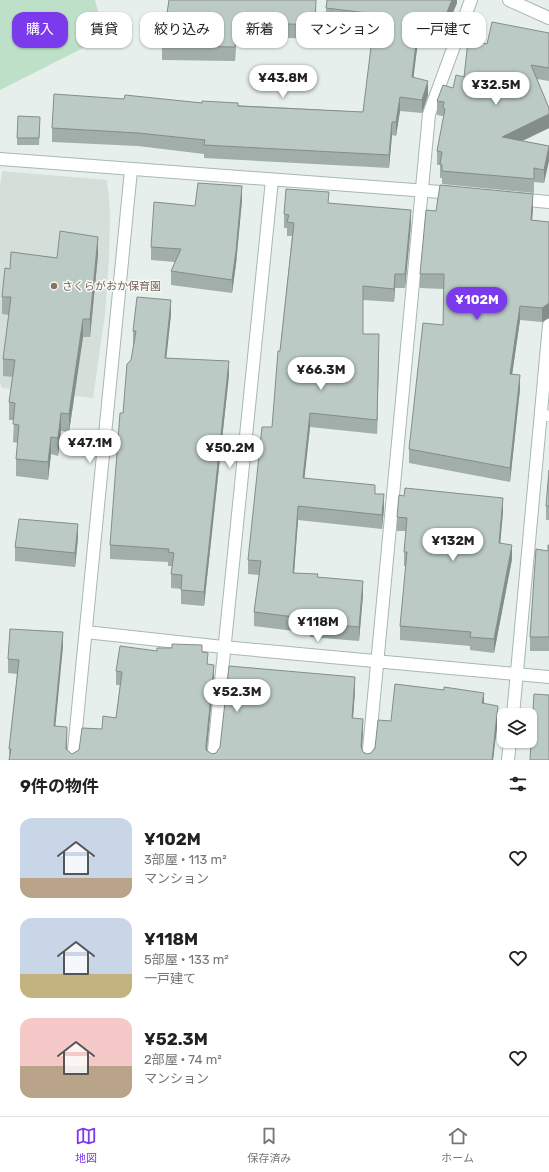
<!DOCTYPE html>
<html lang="ja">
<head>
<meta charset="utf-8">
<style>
  body { margin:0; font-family:Rubik,"Noto Sans JP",sans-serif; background:#f6f6f6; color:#222; height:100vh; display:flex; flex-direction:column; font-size:15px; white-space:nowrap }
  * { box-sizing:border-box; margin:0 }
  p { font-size:13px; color:#767676 }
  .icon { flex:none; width:22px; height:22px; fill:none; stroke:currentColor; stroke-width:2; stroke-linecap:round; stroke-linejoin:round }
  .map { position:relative; height:760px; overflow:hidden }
  .details { display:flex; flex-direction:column; background:#fff; flex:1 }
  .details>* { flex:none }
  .banner { position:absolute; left:12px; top:12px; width:525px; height:36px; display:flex; gap:8px }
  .buttons { position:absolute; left:497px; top:708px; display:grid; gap:8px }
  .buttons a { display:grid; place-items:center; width:40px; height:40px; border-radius:8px; background:#fff; box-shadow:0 1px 3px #0004; font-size:20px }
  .price { position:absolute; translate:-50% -34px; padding:0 9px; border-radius:14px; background:#fff; color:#222; font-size:13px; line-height:26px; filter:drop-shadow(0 1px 2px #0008) }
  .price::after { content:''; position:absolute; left:50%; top:24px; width:12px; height:9px; margin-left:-6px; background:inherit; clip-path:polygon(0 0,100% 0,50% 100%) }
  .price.current { background:#7c3aed; color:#fff }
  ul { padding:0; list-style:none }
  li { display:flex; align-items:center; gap:12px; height:100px; padding:0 20px }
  li span { display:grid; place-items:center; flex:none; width:112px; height:80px; border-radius:12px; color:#555 }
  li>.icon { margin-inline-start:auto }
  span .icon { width:48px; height:48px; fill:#fffc; stroke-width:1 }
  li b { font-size:17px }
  h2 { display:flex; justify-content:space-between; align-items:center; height:48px; padding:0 20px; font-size:17px }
  .pill { padding:0 14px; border-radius:12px; background:#fff; box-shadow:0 1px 3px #0004; font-size:14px; line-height:36px }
  .pill.current { background:#7c3aed; color:#fff }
  .menu { display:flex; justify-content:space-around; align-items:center; height:56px; border-top:1px solid #e0e0e0; background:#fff; font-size:11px; color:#767676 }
  .menu a { display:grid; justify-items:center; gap:2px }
  .menu .current { color:#7c3aed }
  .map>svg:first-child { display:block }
</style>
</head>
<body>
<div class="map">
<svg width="549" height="760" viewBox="0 0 549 760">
  <rect width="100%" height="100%" fill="#e6efeb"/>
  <!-- built -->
  <polygon fill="#d4dfda" points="2,171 107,180 110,212 109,258 105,314 93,398 2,388 0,383 0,187"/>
  <!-- green -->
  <polygon fill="#bfe0c8" points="0,0 95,0 105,37 0,90"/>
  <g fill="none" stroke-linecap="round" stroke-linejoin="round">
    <defs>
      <polyline id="service" points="541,415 549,416"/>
      <g id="minor">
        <polyline points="509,0 549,18"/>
        <polyline points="0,159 454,193"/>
        <polyline points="516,199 549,202"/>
        <polyline points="86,632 223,647 549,677"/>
        <polyline points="513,715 549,325"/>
        <polyline points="73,760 131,170"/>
        <polyline points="213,760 272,180"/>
        <polyline points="368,760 429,114 471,0"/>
        <polyline points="508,760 510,741"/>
      </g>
    </defs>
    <!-- service casing -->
    <use href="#service" stroke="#a8b8b2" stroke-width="12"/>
    <!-- minor casing -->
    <use href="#minor" stroke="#a8b8b2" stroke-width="14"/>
    <!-- service -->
    <use href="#service" stroke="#fff" stroke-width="11"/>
    <!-- minor -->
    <use href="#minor" stroke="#fff" stroke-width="12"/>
  </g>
  <!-- wall -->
  <g fill="#a1aea9">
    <polygon points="169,0 316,7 315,39 236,36 235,61 162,60 162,46"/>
    <polygon points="457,0 457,3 443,36 419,33 413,77 428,95 422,113 400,111 396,136 392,135 389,168 204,158 204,154 138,146 52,142 52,128 124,99 363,112 374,27 326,21 326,8"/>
    <polygon points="549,33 549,81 537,79 549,108 549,128 523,141 549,146 544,183 534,182 534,193 442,184 442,178 440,178 440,165 437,165 437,151 443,121 443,116 437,115 437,101 453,88 464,77 487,44"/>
    <polygon points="40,125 39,145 17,145 17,138"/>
    <polygon points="242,200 236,264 232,293 171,285 171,271 175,262 151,260 151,247 195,206"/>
    <polygon points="329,203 411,224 405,288 395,288 394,302 363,300 363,334 379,348 377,434 310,427 304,478 375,494 384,508 382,529 298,520 294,573 318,577 363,595 359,641 310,637 310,633 254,626 254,612 259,575 248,574 248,560 272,427 292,236 287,236 287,228 284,228 284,214"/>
    <polygon points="533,208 532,220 549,222 542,322 520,320 512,374 520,389 510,482 409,463 409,449 443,325 444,289 420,288 420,274 436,211"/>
    <polygon points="98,255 90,337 83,337 69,432 61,431 58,456 51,454 48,480 16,476 16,459 18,443 13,442 14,420 9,420 9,402 13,377 3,376 3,359 9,315 2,314 2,297 10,269 57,258"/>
    <polygon points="171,314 166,358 229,375 204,606 181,604 181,589 171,588 171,574 172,566 168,566 168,562 110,559 110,545 123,413 131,360 134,344 133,344 133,331"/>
    <polygon points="549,470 549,520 546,520 546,506"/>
    <polygon points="503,512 500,543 512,559 494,653 470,650 470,646 400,640 400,626 406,566 404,566 404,552 406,531 397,531 397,517"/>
    <polygon points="78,538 75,567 15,561 15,547"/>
    <polygon points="549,545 549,656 549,651 530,651 530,637"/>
    <polygon points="63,646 55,726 67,740 67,750 72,754 79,750 102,729 116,718 120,685 116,685 116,671 157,651 202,652 214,678 206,750 212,754 216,753 355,691 353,718 363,732 362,748 363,752 367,754 371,753 391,721 484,704 498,719 493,760 9,760 9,749 17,674 8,673 8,659"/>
  </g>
  <!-- shaded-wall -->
  <g fill="#838d89">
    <polygon points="316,0 316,7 315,39 315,25"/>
    <polygon points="452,0 457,0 457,3 443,36 443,22"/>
    <polygon points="419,19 419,33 412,90 412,77"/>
    <polygon points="236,22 236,36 235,61 235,47"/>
    <polygon points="428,81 428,95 422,113 422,100"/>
    <polygon points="400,97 400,111 396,136 396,122"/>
    <polygon points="549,114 549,128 502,150 502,137"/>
    <polygon points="392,122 392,135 389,168 389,155"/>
    <polygon points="549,147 549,161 544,183 544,170"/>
    <polygon points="242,186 242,200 236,264 232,293 232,280"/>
    <polygon points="533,194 533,208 531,234 531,220"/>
    <polygon points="411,210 411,224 405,288 405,274"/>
    <polygon points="98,237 98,255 90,337 90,319"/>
    <polygon points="395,274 395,288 394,302 394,289"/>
    <polygon points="171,300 171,314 165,371 165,358"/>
    <polygon points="549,303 549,318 542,322 542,308"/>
    <polygon points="520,306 520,320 510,389 510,374"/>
    <polygon points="83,319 83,337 69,432 69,414"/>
    <polygon points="379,334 379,348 377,434 377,420"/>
    <polygon points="229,361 229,375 204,606 204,592"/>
    <polygon points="520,375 520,389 510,482 510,468"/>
    <polygon points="61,413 61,431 58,456 58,438"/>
    <polygon points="310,413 310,427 303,492 303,478"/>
    <polygon points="51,437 51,454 48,480 48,462"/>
    <polygon points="384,494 384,508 382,529 382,515"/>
    <polygon points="503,498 503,512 499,557 499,543"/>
    <polygon points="298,506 298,520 293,587 293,573"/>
    <polygon points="78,524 78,538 75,567 75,553"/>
    <polygon points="512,545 512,559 494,653 494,639"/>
    <polygon points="363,581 363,595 359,641 359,627"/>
    <polygon points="63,632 63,646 54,740 54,726"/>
    <polygon points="214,665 214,678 206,759 206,746"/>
    <polygon points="355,677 355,691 352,731 352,718"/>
    <polygon points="484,693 484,707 482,703"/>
    <polygon points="498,706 498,719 493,760 492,760"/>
    <polygon points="363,719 363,732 361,760 361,746"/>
    <polygon points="67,727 67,740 66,760 66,749"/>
  </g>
  <!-- building -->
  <g fill="#bbcac4" stroke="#838d89">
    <polygon points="169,0 316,0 315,25 236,22 235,47 162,46"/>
    <polygon points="327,0 452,0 443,22 419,19 412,77 428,81 422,100 400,97 396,122 392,122 389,155 204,145 205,140 138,133 52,128 54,94 124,99 125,95 202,103 202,101 238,103 238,106 363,112 375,14 326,8"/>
    <polygon points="492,22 549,33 549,68 531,65 549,108 549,114 502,137 549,146 544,170 534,168 534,179 442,171 442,165 440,164 442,152 437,151 445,109 443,108 444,102 437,101 443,85 453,88 456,75 464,77 468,41 487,44"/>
    <polygon points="18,116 40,117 39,138 17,138"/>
    <polygon points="198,183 242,186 236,251 232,280 171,271 181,249 151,247 154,202 195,206"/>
    <polygon points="440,185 533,194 531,220 549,222 549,303 542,308 520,306 510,374 520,375 510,468 409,449 423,323 443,325 444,274 420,274 426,210 436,211"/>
    <polygon points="286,189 329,192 328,203 411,210 405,274 395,274 394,289 363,286 363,334 379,334 377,420 310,413 303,478 375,485 375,494 384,494 382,515 298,506 293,573 318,574 317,577 363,581 359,627 310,623 311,619 254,612 261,561 248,560 262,427 272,427 278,351 280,351 294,223 287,222 289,215 284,214"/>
    <polygon points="60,231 98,237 90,319 83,319 69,414 61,413 58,438 51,437 48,462 16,459 19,425 13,424 15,403 9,402 15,360 3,359 11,297 2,297 5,268 10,269 11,252 57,258"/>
    <polygon points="137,297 171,300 165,358 229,361 204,592 181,590 182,575 171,574 174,553 168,552 169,549 110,545 120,413 123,413 127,364 131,360 136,331 133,331"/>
    <polygon points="549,470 549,506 546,506"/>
    <polygon points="405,488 503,498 499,543 512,545 494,639 470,637 471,632 400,626 407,552 404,552 407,518 397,517 399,495 404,496"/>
    <polygon points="19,519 78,524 75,553 15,547"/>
    <polygon points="548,545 549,545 549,637 530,637 536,549 548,551"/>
    <polygon points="10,629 63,632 54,726 67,727 66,749 72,754 79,750 82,728 102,729 103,716 116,718 122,672 116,671 120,646 157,651 157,648 172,648 172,644 202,645 202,652 208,653 207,664 214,665 206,746 206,750 212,754 216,753 220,747 229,666 355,677 352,718 363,719 361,746 363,752 367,754 371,753 375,748 378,720 391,721 395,684 444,690 444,687 484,693 482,703 498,706 492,760 9,760 11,749 9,749 19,660 8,659"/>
    <polygon points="534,694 549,695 549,760 530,760"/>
  </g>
  <!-- markers -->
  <circle fill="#8d6e63" stroke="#f7fbf9" stroke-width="1.5" cx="54" cy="286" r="4"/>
  <g text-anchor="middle" stroke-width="3" stroke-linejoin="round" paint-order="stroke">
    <!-- education labels -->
    <g font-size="11" fill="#785e54" stroke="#f7fbf9" text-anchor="start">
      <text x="62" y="290">さくらがおか保育園</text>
    </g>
  </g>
</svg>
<div class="buttons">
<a><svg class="icon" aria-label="layers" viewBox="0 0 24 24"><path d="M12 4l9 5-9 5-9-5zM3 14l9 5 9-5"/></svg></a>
</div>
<b class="price" style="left:283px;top:99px">¥43.8M</b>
<b class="price" style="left:496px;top:106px">¥32.5M</b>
<b class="price current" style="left:477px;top:321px">¥102M</b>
<b class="price" style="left:321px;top:391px">¥66.3M</b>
<b class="price" style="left:90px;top:464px">¥47.1M</b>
<b class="price" style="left:230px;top:469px">¥50.2M</b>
<b class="price" style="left:453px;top:562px">¥132M</b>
<b class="price" style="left:318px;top:643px">¥118M</b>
<b class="price" style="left:237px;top:713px">¥52.3M</b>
<div class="banner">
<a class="pill current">購入</a>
<a class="pill">賃貸</a>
<a class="pill">絞り込み</a>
<a class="pill">新着</a>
<a class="pill">マンション</a>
<a class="pill">一戸建て</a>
</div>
</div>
<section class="details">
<h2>9件の物件<svg class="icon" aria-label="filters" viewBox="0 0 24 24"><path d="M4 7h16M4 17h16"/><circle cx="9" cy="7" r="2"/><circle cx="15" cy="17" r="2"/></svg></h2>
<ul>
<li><span style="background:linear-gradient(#c9d6e8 75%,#b9a48a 0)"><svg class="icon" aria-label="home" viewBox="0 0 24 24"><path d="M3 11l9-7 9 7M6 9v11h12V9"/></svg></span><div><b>¥102M</b><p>3部屋 · 113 m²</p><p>マンション</p></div><svg class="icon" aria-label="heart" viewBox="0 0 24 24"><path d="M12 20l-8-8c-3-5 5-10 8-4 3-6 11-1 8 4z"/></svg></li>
<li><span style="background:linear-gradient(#c9d6e8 70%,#c2b280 0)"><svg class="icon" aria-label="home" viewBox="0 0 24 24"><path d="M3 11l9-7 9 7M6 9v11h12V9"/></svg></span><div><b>¥118M</b><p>5部屋 · 133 m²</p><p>一戸建て</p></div><svg class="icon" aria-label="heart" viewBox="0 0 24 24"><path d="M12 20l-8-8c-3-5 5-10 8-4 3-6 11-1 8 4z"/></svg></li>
<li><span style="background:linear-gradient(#f6c9c9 60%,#b9a48a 0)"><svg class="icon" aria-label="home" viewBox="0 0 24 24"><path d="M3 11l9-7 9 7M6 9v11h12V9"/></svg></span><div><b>¥52.3M</b><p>2部屋 · 74 m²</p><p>マンション</p></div><svg class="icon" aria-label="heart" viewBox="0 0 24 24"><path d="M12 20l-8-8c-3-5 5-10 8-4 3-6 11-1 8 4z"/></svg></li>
</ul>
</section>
<nav class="menu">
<a class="current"><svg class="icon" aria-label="map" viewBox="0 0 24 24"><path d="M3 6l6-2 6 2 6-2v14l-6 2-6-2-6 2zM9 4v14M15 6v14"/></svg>地図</a>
<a><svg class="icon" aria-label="saved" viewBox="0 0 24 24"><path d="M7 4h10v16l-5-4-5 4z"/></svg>保存済み</a>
<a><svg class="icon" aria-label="home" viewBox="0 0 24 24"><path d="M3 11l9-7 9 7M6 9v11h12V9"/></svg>ホーム</a>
</nav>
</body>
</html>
